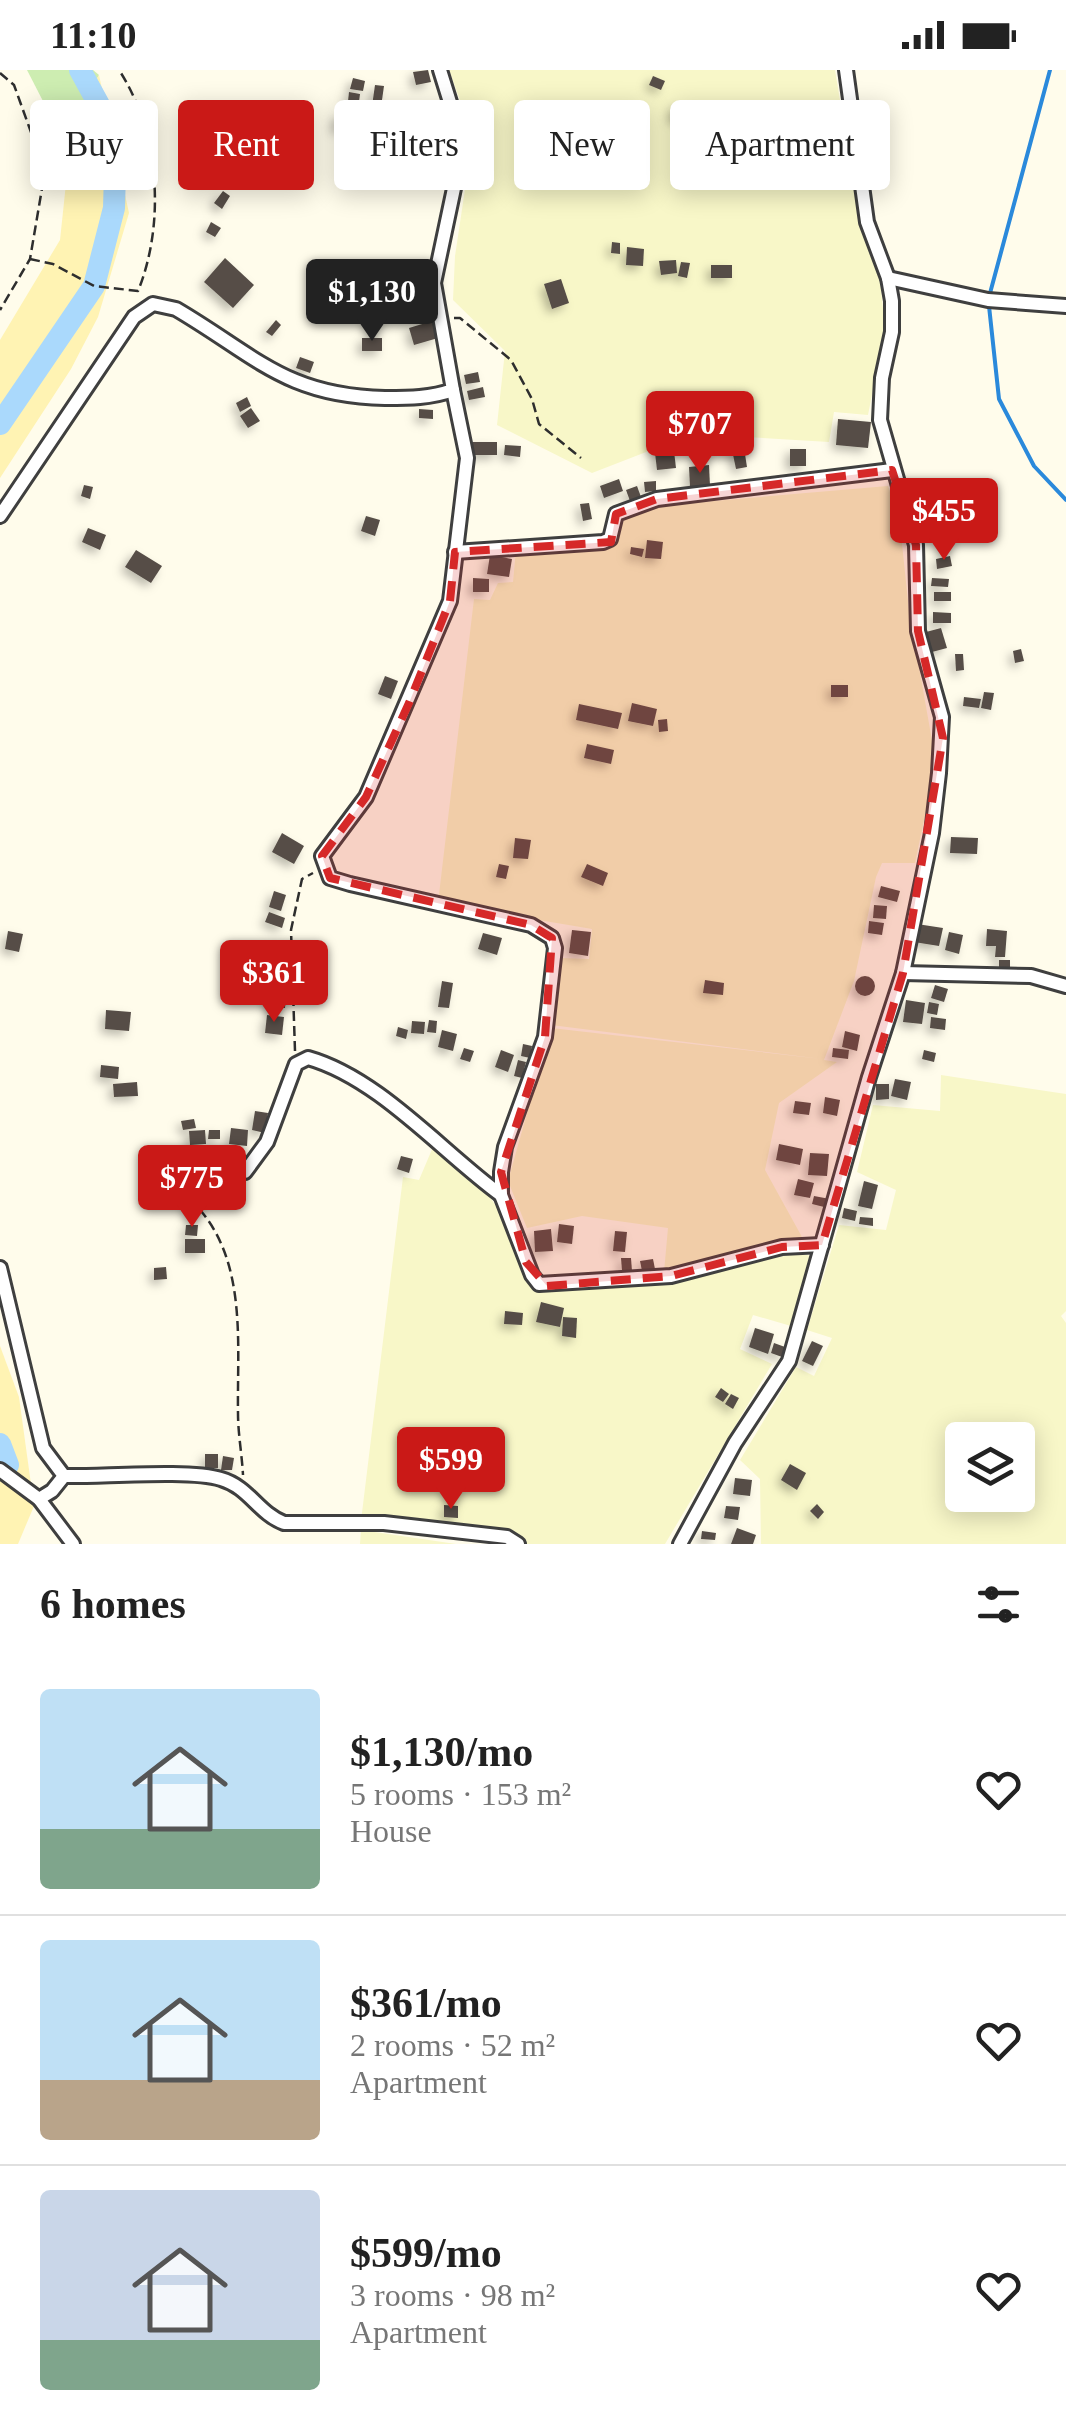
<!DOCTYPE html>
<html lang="en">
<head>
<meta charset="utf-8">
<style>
  body { margin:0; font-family:Georgia,serif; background:#f6f6f6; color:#222; height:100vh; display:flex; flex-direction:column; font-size:38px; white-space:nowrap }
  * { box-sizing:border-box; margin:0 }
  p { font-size:32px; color:#767676 }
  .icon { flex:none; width:55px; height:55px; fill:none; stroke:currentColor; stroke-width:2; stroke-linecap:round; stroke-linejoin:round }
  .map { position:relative; height:1474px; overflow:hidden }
  .sheet { display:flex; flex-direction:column; background:#fff; flex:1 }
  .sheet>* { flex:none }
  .top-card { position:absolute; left:30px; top:30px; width:1008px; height:90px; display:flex; gap:20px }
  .fabs { position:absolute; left:945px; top:1352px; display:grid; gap:20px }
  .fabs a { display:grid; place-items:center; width:90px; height:90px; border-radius:10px; background:#fff; box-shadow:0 5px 25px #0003; font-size:50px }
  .price { position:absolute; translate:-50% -85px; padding:0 22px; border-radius:10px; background:#ca1917; color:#fff; font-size:32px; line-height:65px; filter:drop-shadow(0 2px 5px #0008) }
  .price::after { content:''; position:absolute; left:50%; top:60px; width:30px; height:22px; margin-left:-15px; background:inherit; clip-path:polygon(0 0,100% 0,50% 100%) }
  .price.selected { background:#222; color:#fff }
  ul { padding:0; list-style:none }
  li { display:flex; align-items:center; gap:30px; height:250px; padding:0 40px }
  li+li { border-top:2px solid #e0e0e0 }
  li span { display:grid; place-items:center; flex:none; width:280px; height:200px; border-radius:10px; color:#555 }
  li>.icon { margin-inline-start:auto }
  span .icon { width:120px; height:120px; fill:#fffc; stroke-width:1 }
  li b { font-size:42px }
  h2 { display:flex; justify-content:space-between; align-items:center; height:120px; padding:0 40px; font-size:42px }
  .pill { padding:0 35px; border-radius:10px; background:#fff; box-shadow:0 5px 25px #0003; font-size:35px; line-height:90px }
  .pill.selected { background:#ca1917; color:#fff }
  .status { display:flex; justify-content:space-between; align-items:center; height:70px; padding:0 50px; background:#fff; direction:ltr }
  .status svg { height:28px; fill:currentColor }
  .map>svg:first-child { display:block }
</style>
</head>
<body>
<div class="status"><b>11:10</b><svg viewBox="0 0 49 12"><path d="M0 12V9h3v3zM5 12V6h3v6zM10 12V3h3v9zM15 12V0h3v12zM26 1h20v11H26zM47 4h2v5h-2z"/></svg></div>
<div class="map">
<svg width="1066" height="1474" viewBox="0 0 1066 1474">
  <defs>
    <filter id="shadow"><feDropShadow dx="-4.5" dy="4.5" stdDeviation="5" flood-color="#0004"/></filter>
  </defs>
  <rect width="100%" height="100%" fill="#fffceb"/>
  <!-- farmland -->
  <g fill="#f8f7c8" fill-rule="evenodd">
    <polygon points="449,0 835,0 846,66 793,62 789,84 822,90 822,109 855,109 880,209 885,259 868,345 834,342 829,372 729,366 672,372 592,403 497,355 505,281 453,230 455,186 473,66"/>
    <polygon points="888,416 899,445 909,541 936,693 915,793 882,793 876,807 854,911 824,990 837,992 779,1033 765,1100 802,1167 664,1202 668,1158 582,1146 527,1158 508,1111 551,958 822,989 551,955 560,888 589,889 592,859 438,833 474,529 490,530 498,513 513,512 516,480 595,480 616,471 622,446 655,436"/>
    <path d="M941,1005L1066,1024V1241L1061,1246L1066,1253V1474H761L760,1409L740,1390L796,1297L814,1306L832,1268L807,1260L839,1155L886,1160L896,1120L857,1102L873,1035L940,1041ZM962,1370H1018V1425H962Z"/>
    <polygon points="433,1077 487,1123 508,1153 540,1219 672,1210 798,1183 811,1186 791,1256 753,1245 740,1279 772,1294 665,1474 522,1474 361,1451 403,1107 419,1110"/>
    <polygon points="361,1460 456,1474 360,1474"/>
  </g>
  <!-- green -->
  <polygon fill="#cdedb1" points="27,0 93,0 99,5 63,70"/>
  <!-- sand -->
  <g fill="#fff3b3">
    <polygon points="99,5 129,143 98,247 71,299 0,408 0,270 60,170 67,104 63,70"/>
    <polygon points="0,1276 19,1327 34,1436 18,1474 0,1474"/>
  </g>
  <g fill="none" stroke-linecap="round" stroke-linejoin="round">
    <!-- stream -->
    <g stroke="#2a89db" stroke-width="4">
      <polyline points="989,227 1050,0"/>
      <polyline points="989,236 999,329 1034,396 1066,430"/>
    </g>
    <!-- river -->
    <g stroke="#aad9fc" stroke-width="22">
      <polyline points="0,354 94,216 114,138 116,66 80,0"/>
      <polyline points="0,1374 8,1395"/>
    </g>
  </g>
  <!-- building -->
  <g fill="#564e47" filter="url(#shadow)">
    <polygon points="428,0 431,12 416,15 413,2"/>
    <polygon points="653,6 665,11 661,20 649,15"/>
    <polygon points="353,8 365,11 363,21 350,19"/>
    <polygon points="375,15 384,16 381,37 372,36"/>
    <polygon points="349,22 360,24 359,32 348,31"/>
    <polygon points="676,33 689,38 684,52 671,47"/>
    <polygon points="337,44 345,45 343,60 335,59"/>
    <polygon points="799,64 824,67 822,85 797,82"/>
    <polygon points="420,67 443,70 441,80 418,77"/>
    <polygon points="269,70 284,74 281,82 267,78"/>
    <polygon points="201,75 217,78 215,89 199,86"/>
    <polygon points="222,86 234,88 233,96 221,94"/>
    <polygon points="845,93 845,105 826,105 826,94"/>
    <polygon points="223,121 230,126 222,139 214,133"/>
    <polygon points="211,152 221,158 215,167 206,162"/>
    <polygon points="612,172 620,173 620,184 611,183"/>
    <polygon points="627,177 644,179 643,196 626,195"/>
    <polygon points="225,188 254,215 233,238 204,212"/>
    <polygon points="676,190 677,203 661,205 659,191"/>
    <polygon points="681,192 690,193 687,208 678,206"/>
    <rect x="711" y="195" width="21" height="13"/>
    <polygon points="561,209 569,233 552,239 544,214"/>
    <polygon points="276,250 281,255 272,266 266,262"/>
    <polygon points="432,251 438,268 414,275 409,258"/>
    <rect x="362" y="268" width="20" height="13"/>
    <polygon points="300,287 314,292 310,303 296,298"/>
    <polygon points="478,302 480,312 466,314 464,305"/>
    <polygon points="483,317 485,327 469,330 467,321"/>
    <polygon points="247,327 251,336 240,342 236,333"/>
    <polygon points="251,338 260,351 248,358 240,346"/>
    <polygon points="419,339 433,340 433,349 419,348"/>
    <polygon points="838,349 871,352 868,378 836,375"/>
    <rect x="473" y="372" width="24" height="13"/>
    <polygon points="505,375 521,376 520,387 504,385"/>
    <polygon points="744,378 747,397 736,399 732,380"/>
    <rect x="790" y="379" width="16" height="17"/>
    <polygon points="674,381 676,398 657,400 655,383"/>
    <polygon points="709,395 710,416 690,417 689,397"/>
    <polygon points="619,409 623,421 604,428 600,416"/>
    <polygon points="656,411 656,421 645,422 644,412"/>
    <polygon points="84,415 93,417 90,429 81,426"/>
    <polygon points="637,416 641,427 630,431 626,420"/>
    <polygon points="589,433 592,449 583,451 580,434"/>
    <polygon points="366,446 380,450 375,466 361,461"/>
    <polygon points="88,458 106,465 100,480 82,472"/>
    <polygon points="647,470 663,472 661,489 645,488"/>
    <polygon points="631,477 644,479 642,487 630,484"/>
    <polygon points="136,480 162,496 151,513 125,497"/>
    <polygon points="490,485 512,489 509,507 487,504"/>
    <polygon points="950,486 952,496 937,499 936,489"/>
    <polygon points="473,508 489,509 489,522 473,522"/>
    <polygon points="932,508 949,509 948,517 931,516"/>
    <rect x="934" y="522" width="17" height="9"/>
    <polygon points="933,542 951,543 951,553 933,553"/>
    <polygon points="941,558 947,578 932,582 926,562"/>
    <polygon points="1021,579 1024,591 1015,593 1013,581"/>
    <polygon points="955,584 963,584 964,600 956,601"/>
    <polygon points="385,606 398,611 391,629 378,624"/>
    <rect x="831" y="615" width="17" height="12"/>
    <polygon points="984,622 994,623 991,640 981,638"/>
    <polygon points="964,627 981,629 979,638 963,636"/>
    <polygon points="632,633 657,639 653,656 628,651"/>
    <polygon points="579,634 622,643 618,659 576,650"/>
    <polygon points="667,649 668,661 659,662 658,650"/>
    <polygon points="587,674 614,680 611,694 584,688"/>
    <polygon points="282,763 304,776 294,794 272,782"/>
    <polygon points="951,767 978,768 977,784 950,783"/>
    <polygon points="515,768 531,770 528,789 513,788"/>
    <polygon points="499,794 509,796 506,809 496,807"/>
    <polygon points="587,794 608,803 603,816 581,807"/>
    <polygon points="881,816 900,821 897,832 878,827"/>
    <polygon points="274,821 286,825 281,841 269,837"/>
    <polygon points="874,835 887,836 886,849 873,848"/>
    <polygon points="269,842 285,848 282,858 265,852"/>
    <polygon points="869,851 884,853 882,865 868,863"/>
    <polygon points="917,854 943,858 939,876 914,872"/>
    <polygon points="987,859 1007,861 1005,887 995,887 996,876 986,876"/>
    <polygon points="572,860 591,862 588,886 569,883"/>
    <polygon points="8,861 23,864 19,882 5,879"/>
    <polygon points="949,862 963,865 959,884 945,880"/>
    <polygon points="483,863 502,868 497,885 478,879"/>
    <rect x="999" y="890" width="11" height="11"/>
    <circle cx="865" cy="916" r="10"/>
    <polygon points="705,910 724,913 723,925 703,923"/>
    <polygon points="442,911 453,913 449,938 438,937"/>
    <polygon points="935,915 948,919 944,932 931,928"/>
    <polygon points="272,925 286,926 285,938 271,938"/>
    <polygon points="906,930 925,933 922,954 903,952"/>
    <polygon points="929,932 939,934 937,945 927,943"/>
    <polygon points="106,940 131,942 129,961 105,959"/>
    <polygon points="267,945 284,947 282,965 265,963"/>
    <polygon points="931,947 946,949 945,960 930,958"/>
    <polygon points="429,950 437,951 436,963 427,962"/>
    <polygon points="412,951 425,952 424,964 411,963"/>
    <polygon points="398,957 408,960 406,969 396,966"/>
    <polygon points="442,960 457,964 453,981 438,977"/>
    <polygon points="845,961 860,965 857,981 842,977"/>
    <polygon points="523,974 532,976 530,988 521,986"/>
    <polygon points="464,978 474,981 470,992 460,989"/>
    <polygon points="833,978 849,980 848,989 832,987"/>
    <polygon points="501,980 514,985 508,1002 495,997"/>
    <polygon points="924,980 936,983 934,992 922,989"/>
    <polygon points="518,990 526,992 522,1008 514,1006"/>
    <polygon points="101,995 119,997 118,1009 100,1007"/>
    <polygon points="895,1009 911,1012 907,1030 891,1026"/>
    <polygon points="137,1012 138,1026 114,1027 113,1014"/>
    <polygon points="876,1014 889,1014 889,1029 876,1030"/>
    <polygon points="825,1027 840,1030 837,1046 823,1043"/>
    <polygon points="795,1031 811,1033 809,1045 793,1043"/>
    <polygon points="255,1041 268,1043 265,1063 252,1060"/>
    <polygon points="194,1049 196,1058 183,1060 181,1051"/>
    <polygon points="231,1058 248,1060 247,1076 229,1074"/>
    <polygon points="205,1060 206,1074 190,1075 189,1061"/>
    <polygon points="209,1060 220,1060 220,1069 208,1069"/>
    <polygon points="779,1074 803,1079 800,1095 776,1090"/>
    <polygon points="810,1083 829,1084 827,1106 808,1105"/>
    <polygon points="401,1086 413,1089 409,1103 397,1099"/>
    <polygon points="798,1109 814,1113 810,1128 794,1125"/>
    <polygon points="864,1111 878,1115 872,1139 858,1136"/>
    <polygon points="814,1126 830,1129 828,1138 812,1134"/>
    <polygon points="844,1138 857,1141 855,1151 842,1148"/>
    <polygon points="860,1147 873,1148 873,1156 859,1154"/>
    <polygon points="559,1154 574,1156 572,1174 557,1172"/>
    <polygon points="186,1155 198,1155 197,1166 185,1165"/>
    <polygon points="551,1159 553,1181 535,1182 534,1161"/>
    <polygon points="615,1161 627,1162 625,1182 613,1181"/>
    <rect x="185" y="1169" width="20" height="14"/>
    <polygon points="621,1188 631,1188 632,1201 622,1201"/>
    <polygon points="653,1189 655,1199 642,1201 640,1191"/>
    <polygon points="166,1197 167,1209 154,1210 154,1198"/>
    <polygon points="541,1232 564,1238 560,1257 536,1252"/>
    <polygon points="505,1241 523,1243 522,1255 504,1254"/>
    <polygon points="563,1247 577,1248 576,1268 562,1266"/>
    <polygon points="755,1258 774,1264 768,1284 749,1277"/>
    <polygon points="812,1271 823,1276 813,1296 802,1291"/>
    <polygon points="774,1273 785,1277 782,1287 771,1283"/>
    <polygon points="721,1318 729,1324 723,1332 715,1327"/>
    <polygon points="731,1324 739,1328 733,1339 725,1334"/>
    <rect x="205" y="1384" width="13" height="14"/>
    <polygon points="223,1386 234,1388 232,1400 221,1400"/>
    <polygon points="790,1394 806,1403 797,1420 781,1410"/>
    <polygon points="735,1408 752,1410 750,1426 733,1424"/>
    <polygon points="817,1434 824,1442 818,1449 810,1441"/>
    <polygon points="444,1435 458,1436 458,1448 444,1447"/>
    <polygon points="726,1436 740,1437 738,1450 724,1448"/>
    <polygon points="737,1458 756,1465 753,1474 731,1474"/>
    <polygon points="702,1461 716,1463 715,1470 701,1469"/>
  </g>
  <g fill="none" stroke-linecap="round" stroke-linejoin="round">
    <defs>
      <g id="minor">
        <polyline points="888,208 988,230 1066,236"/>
        <polyline points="453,320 467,388 450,531 366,727 322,786 330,808 350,814 531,855 552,868 555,878 545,967 505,1077 501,1102 501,1125 532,1205 539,1214 671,1206 782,1177 822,1175"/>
        <path d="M0,446L134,247L153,234L176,239C256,286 286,326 385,328C410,328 430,328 453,320L434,213L460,90L458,58L440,0"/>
        <polyline points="455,482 603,472 610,469 616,444 657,429 892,400"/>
        <polyline points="903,903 1031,906 1066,916"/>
        <path d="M213,1103L245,1102L267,1072L296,994L308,988C379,1008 442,1082 501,1125"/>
        <polyline points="0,1198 43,1378 64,1406 52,1421 39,1429"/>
        <polyline points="0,1400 39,1429 73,1474"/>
        <path d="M64,1406C100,1407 190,1399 221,1409C249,1417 258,1443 284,1453H384L507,1467L518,1474"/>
        <polyline points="680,1474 735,1373 789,1291 869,1007 903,903 932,763 939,703 942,647 918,561 916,475 880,350 882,308 892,262 892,231 888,208 867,152 846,0"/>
      </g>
    </defs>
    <!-- minor casing -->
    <use href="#minor" stroke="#3f3f3f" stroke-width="18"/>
    <!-- path -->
    <g stroke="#2e2e2e" stroke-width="2.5" stroke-dasharray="10 5" stroke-linecap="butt">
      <polyline points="0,3 14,15 45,101 30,189 0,240"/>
      <path d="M30,189L53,194L94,216L138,221C166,152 159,61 119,0"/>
      <polyline points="454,248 460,248 511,290 532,329 539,354 581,388"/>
      <polyline points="295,981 291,860 302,809 313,803"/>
      <path d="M203,1109L201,1141C247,1196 237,1276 238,1343C238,1364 242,1385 243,1405"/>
    </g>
    <!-- minor -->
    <use href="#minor" stroke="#fff" stroke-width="12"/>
  </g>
  <!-- marked area -->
  <path fill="#d62828" fill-opacity="0.2" stroke="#d62828" stroke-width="8" stroke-dasharray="20 12" stroke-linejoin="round" d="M892,400L916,475L918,561L943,668L903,903L822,1175L782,1177L671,1206L547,1216L526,1192L501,1102L545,967L552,868L531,855L330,808L322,786L366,727L409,633L450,531L455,482L611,472L616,444L657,429Z"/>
</svg>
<div class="fabs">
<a><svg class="icon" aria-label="layers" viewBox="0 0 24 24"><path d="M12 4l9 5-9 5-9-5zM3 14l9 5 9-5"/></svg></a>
</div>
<b class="price selected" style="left:372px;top:274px">$1,130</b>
<b class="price" style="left:700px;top:406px">$707</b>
<b class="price" style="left:944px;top:493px">$455</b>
<b class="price" style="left:274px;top:955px">$361</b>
<b class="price" style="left:192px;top:1160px">$775</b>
<b class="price" style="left:451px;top:1442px">$599</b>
<div class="top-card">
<a class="pill">Buy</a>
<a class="pill selected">Rent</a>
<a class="pill">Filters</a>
<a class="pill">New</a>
<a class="pill">Apartment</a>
</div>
</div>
<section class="sheet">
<h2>6 homes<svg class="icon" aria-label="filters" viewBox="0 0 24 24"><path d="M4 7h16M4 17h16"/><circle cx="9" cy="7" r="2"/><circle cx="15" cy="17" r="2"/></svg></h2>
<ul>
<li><span style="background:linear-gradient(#bfe0f5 70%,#7fa58c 0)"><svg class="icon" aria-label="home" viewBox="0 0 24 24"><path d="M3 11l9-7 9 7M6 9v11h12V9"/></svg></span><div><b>$1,130/mo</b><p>5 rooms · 153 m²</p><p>House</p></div><svg class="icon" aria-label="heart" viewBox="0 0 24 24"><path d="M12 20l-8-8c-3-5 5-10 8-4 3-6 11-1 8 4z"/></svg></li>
<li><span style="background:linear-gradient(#bfe0f5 70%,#b9a48a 0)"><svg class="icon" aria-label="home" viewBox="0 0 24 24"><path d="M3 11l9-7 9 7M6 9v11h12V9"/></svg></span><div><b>$361/mo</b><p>2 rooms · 52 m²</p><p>Apartment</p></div><svg class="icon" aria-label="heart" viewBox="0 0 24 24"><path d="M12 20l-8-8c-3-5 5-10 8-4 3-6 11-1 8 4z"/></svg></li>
<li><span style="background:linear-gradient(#c9d6e8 75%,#7fa58c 0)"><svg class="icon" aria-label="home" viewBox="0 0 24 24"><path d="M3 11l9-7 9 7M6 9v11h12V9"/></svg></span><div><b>$599/mo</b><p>3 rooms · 98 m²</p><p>Apartment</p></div><svg class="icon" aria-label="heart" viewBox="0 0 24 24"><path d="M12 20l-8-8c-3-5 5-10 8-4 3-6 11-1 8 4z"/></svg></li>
</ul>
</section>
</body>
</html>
